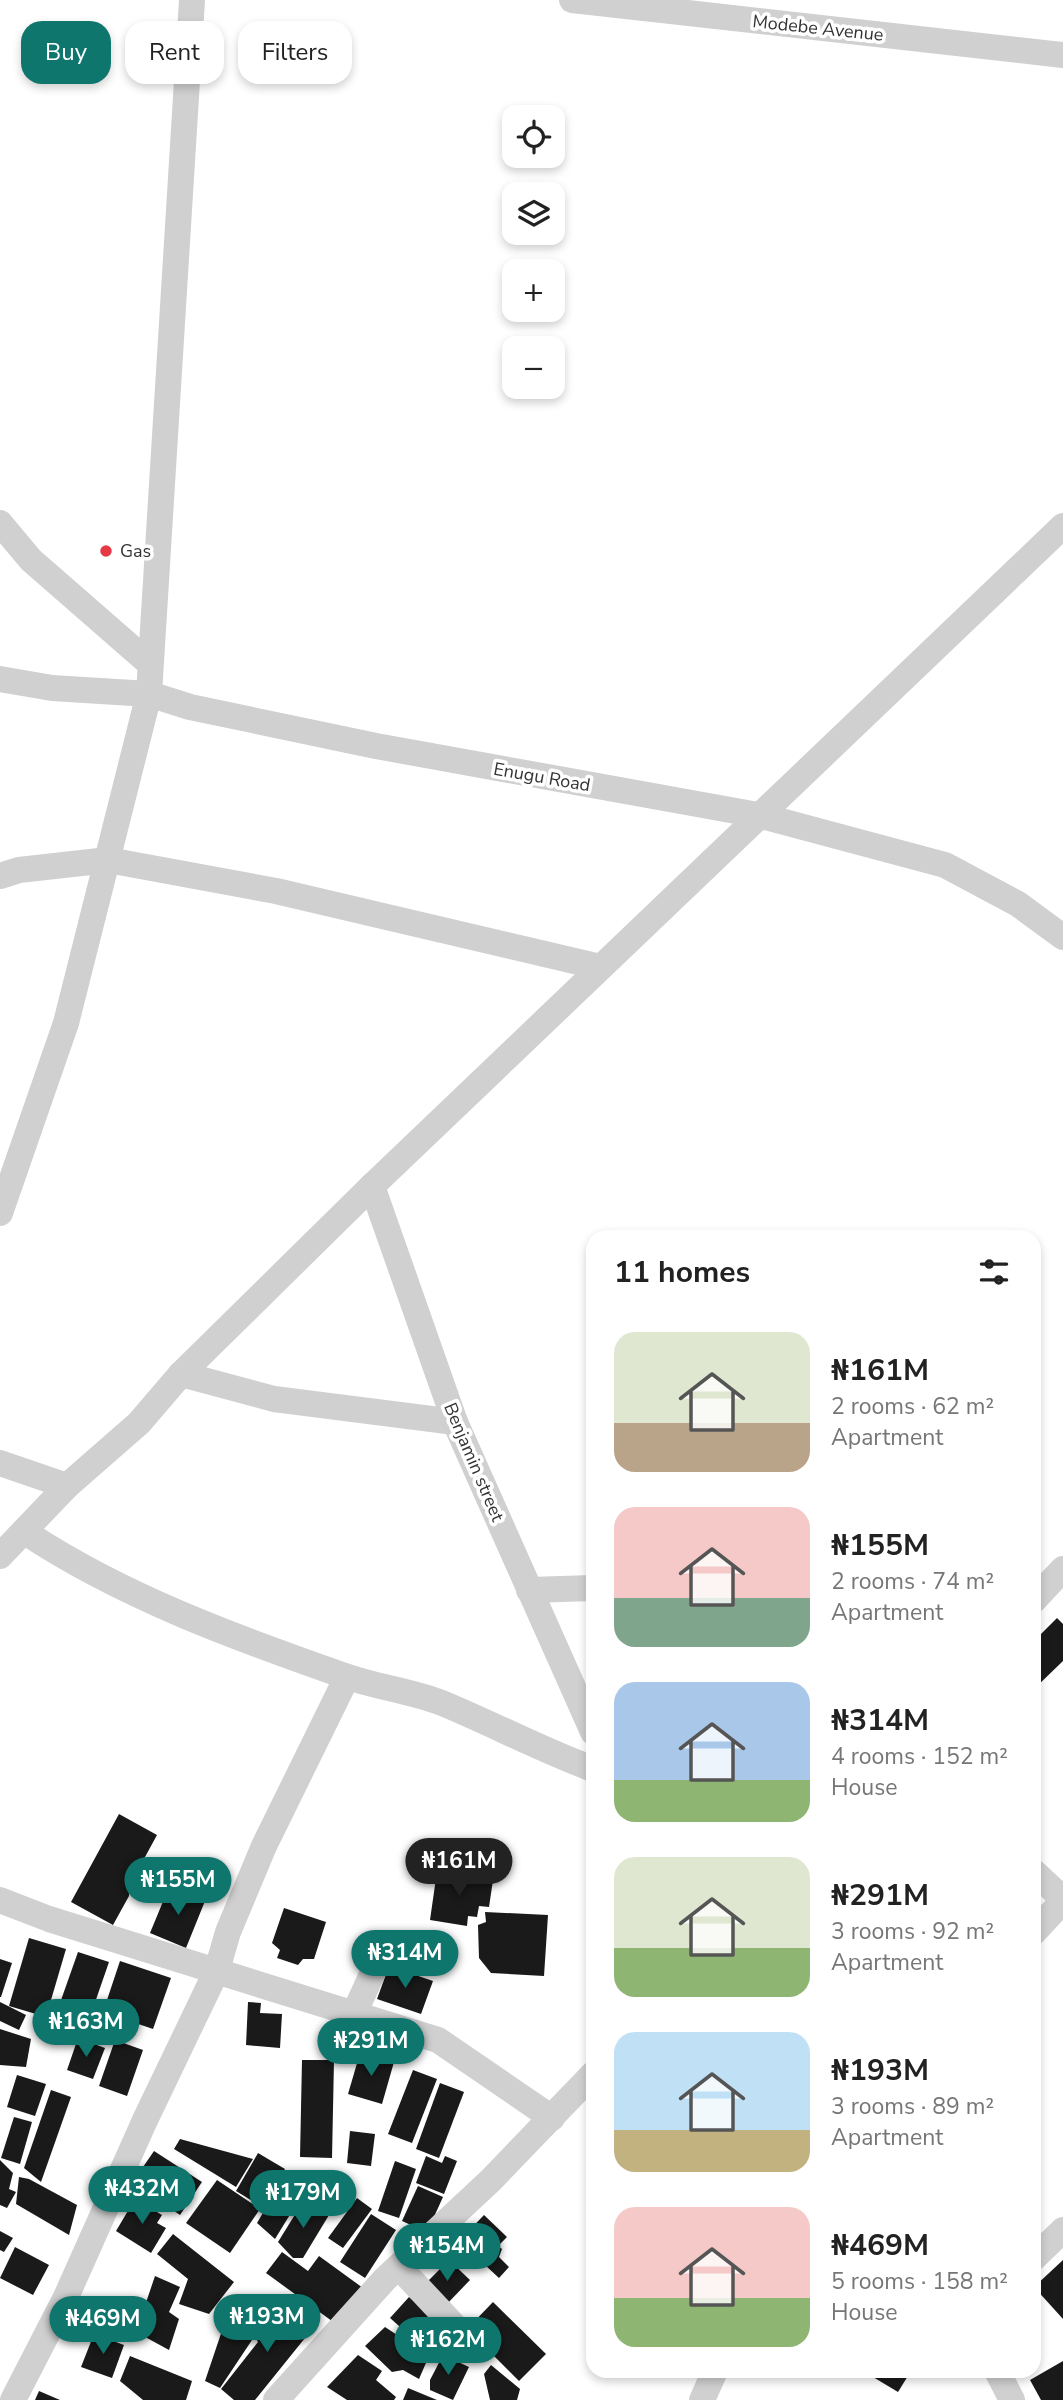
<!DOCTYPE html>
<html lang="en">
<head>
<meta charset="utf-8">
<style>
  body { margin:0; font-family:"Nunito Sans",sans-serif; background:#f6f6f6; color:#222; height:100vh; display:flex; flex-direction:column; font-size:26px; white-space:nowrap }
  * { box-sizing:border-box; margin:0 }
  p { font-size:23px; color:#767676 }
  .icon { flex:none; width:38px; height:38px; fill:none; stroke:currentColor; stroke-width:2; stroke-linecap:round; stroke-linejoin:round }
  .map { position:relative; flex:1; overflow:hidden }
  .details { position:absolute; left:586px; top:1230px; width:455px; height:1148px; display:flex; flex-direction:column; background:#fff; border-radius:21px; box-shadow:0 4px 10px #0003 }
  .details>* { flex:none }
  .banner { position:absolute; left:21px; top:21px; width:460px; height:63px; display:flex; gap:14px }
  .fabs { position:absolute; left:502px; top:105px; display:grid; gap:14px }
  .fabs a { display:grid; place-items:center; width:63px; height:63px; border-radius:14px; background:#fff; box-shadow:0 4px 10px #0003; font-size:35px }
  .price { position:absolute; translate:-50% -60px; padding:0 16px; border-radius:24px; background:#0f766e; color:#fff; font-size:23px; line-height:46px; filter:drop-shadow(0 2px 4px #0008) }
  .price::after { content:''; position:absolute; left:50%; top:42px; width:21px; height:16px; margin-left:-10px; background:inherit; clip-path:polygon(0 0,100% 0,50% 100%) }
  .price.current { background:#222; color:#fff }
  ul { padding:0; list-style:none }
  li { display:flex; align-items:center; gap:21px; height:175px; padding:0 28px }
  li span { display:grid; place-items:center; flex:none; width:196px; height:140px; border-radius:21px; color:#555 }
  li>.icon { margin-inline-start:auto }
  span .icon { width:84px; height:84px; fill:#fffc; stroke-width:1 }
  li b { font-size:30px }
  h2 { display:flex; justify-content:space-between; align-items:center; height:84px; padding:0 28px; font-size:30px }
  .chip { padding:0 24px; border-radius:21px; background:#fff; box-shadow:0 4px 10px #0003; font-size:24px; line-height:63px }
  .chip.current { background:#0f766e; color:#fff }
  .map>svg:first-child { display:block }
</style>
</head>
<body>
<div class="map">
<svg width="1063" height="2400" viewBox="0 0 1063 2400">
  <rect width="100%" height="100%" fill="#fff"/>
  <!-- building -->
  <g fill="#1a1a1a">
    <polygon points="1057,1618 1063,1624 1063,1661 1034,1689 1034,1641"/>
    <polygon points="119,1814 157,1835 139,1868 129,1877 129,1896 113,1925 71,1902"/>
    <polygon points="437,1871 493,1880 489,1907 479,1906 477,1917 468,1916 467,1926 430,1920"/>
    <polygon points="169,1887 205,1901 186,1948 150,1933"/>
    <polygon points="284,1908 326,1922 314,1959 303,1959 298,1965 277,1958 280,1950 272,1943"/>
    <polygon points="485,1912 548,1915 544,1976 491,1973 479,1958 478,1925 486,1922"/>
    <polygon points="29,1938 66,1949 46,2017 9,2006"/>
    <polygon points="78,1952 109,1962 91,2014 60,2003"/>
    <polygon points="0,1959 12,1963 1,1997 0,1997"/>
    <polygon points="120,1961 171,1978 153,2029 103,2012"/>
    <polygon points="389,1966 433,1981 421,2014 377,1999"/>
    <polygon points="0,2002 26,2015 19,2030 0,2021"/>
    <polygon points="248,2002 261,2003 260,2013 282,2014 280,2048 246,2045"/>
    <polygon points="0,2029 31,2039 26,2067 0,2065"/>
    <polygon points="78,2038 105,2048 93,2079 67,2070"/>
    <polygon points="115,2040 143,2050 127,2096 99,2086"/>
    <polygon points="360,2053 394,2062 382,2104 348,2094"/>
    <polygon points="302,2060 334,2060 332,2158 300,2157"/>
    <polygon points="413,2070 437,2079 412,2143 388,2134"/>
    <polygon points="17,2075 46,2084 35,2116 7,2107"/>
    <polygon points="440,2083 464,2092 439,2158 416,2149"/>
    <polygon points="51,2090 71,2097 41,2182 24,2168"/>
    <polygon points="14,2117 32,2122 20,2164 1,2158"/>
    <polygon points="350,2131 375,2134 371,2166 347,2163"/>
    <polygon points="180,2139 253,2159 236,2187 174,2149"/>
    <polygon points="154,2151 202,2182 180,2215 132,2183"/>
    <polygon points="258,2153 285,2169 262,2207 236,2191"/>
    <polygon points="426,2156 442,2163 445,2156 457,2161 444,2194 416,2183"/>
    <polygon points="0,2160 13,2173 9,2189 16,2192 7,2208 0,2205"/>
    <polygon points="395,2161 416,2169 399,2218 378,2211"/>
    <polygon points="19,2177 29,2179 77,2205 69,2235 16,2204"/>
    <polygon points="217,2180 260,2209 230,2253 186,2223"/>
    <polygon points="281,2182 302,2195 275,2239 257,2223"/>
    <polygon points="418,2186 443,2197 428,2230 422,2230 402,2221"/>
    <polygon points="357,2198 372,2209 343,2248 328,2238"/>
    <polygon points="135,2199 162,2215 157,2223 166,2228 151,2253 116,2231"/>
    <polygon points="304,2200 329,2215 303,2258 293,2258 278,2242"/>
    <polygon points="371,2214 396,2230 365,2278 340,2262"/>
    <polygon points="484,2215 507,2237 498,2246 502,2249 499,2257 509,2267 499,2278 459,2241"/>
    <polygon points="0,2231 13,2238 4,2252 0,2250"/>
    <polygon points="173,2234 234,2282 209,2314 179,2304 188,2279 157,2254"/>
    <polygon points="15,2247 49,2265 33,2295 0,2278"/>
    <polygon points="282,2252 308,2271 319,2256 363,2288 336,2324 266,2273"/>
    <polygon points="449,2260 470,2280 445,2306 424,2285"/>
    <polygon points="1063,2260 1063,2319 1034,2287"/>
    <polygon points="155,2276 180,2287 169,2312 179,2319 169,2350 136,2332"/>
    <polygon points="234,2295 255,2304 245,2334 252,2340 220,2388 205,2381"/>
    <polygon points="409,2297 458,2339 450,2347 446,2344 434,2357 390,2318"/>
    <polygon points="279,2302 303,2320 305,2338 255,2400 234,2400 221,2389 258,2342 254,2335"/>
    <polygon points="493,2302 546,2354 519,2381 467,2329"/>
    <polygon points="385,2327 429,2356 419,2379 403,2370 392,2372 365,2346"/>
    <polygon points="94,2334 124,2345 112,2378 81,2367"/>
    <polygon points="358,2355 382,2371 376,2380 396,2397 394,2400 347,2400 327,2387"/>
    <polygon points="443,2355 469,2367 453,2400 430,2390 430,2380"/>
    <polygon points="130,2356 192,2381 186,2400 143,2400 120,2381"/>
    <polygon points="1063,2361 1063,2400 1041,2400 1030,2380"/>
    <polygon points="491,2365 520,2389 517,2400 490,2400 484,2374"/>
    <polygon points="863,2371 911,2371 898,2392"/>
    <polygon points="408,2388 437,2400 403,2400"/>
    <polygon points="39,2391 60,2400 35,2400"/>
  </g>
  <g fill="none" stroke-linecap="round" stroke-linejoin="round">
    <!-- minor -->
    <g stroke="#d0d0d0" stroke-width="26">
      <polyline points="572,0 1063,55"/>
      <polyline points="0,523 31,560 149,663"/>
      <polyline points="0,679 52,688 149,694 190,707 376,746 758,815 945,865 1018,904 1063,937"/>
      <polyline points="0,876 19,870 108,860 276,891 600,967"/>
      <polyline points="372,1186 455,1422 593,1732"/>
      <polyline points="0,1213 66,1023 149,694 192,0"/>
      <polyline points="181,1374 274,1399 455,1422"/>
      <polyline points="0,1463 67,1486"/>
      <path d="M25,1532C121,1596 236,1638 345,1676C376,1687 411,1691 442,1703C493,1724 541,1750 593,1769"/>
      <polyline points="0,1556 67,1486 139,1423 181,1374 372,1186 1063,526"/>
      <polyline points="529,1590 593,1588"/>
      <polyline points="1034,1600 1063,1569"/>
      <polyline points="1034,1872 1063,1899"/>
      <polyline points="0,1900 49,1919 438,2040 552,2118"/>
      <polyline points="1034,1932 1063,1901"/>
      <polyline points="354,2014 383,1950"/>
      <polyline points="1034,2258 1063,2230"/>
      <polyline points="399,2267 473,2346"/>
      <polyline points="997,2371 1012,2400"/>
      <polyline points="13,2400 66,2297 145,2120 217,1970 228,1932 264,1846 347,1677"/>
      <polyline points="276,2400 385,2279 491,2180 593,2074"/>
      <polyline points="702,2400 715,2371"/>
    </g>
  </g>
  <!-- markers -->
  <circle fill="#e63946" stroke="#fff" stroke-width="2.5" cx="106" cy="551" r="7"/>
  <g text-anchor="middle" stroke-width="7" stroke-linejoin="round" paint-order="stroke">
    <!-- street labels -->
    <g font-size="18" fill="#333" stroke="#fff">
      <text transform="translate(818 28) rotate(6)" y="6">Modebe Avenue</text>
      <text transform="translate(542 777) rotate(10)" y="6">Enugu Road</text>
      <text transform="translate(474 1462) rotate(67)" y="6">Benjamin street</text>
    </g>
    <!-- poi labels -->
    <g font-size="18" fill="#333" stroke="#fff" text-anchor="start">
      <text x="120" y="557">Gas</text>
    </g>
  </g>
</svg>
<div class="fabs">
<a><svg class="icon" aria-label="locate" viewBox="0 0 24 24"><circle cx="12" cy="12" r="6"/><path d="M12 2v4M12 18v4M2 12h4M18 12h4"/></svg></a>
<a><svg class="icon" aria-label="layers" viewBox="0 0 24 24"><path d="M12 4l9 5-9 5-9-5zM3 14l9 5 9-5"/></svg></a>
<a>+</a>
<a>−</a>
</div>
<b class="price current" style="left:459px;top:1898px">₦161M</b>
<b class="price" style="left:178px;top:1917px">₦155M</b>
<b class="price" style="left:405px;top:1990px">₦314M</b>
<b class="price" style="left:86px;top:2059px">₦163M</b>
<b class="price" style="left:371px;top:2078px">₦291M</b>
<b class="price" style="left:142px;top:2226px">₦432M</b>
<b class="price" style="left:303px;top:2230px">₦179M</b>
<b class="price" style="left:447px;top:2283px">₦154M</b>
<b class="price" style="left:267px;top:2354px">₦193M</b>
<b class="price" style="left:103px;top:2356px">₦469M</b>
<b class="price" style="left:448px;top:2377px">₦162M</b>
<div class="banner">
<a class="chip current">Buy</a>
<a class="chip">Rent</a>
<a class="chip">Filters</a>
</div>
<section class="details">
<h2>11 homes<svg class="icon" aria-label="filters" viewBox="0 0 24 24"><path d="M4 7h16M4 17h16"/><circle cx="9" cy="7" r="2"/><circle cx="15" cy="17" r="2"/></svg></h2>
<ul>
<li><span style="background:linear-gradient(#dfe7d0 65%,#b9a48a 0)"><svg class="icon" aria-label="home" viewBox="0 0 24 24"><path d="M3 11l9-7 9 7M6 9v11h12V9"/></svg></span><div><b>₦161M</b><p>2 rooms · 62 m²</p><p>Apartment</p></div></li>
<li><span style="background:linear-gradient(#f6c9c9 65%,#7fa58c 0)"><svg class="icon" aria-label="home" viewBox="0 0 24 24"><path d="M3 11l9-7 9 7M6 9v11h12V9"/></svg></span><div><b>₦155M</b><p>2 rooms · 74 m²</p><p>Apartment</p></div></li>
<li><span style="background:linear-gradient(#a9c7e8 70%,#8fb573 0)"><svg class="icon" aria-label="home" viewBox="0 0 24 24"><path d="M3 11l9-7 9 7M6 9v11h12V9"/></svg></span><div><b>₦314M</b><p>4 rooms · 152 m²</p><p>House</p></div></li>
<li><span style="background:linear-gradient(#dfe7d0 65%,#8fb573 0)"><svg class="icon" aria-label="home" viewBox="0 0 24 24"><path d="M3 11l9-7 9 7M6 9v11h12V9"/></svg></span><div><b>₦291M</b><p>3 rooms · 92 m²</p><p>Apartment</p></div></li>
<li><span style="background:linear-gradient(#bfe0f5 70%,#c2b280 0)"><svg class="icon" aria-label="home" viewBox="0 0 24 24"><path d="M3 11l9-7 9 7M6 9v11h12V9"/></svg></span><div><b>₦193M</b><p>3 rooms · 89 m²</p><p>Apartment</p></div></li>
<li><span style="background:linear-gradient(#f6c9c9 65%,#8fb573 0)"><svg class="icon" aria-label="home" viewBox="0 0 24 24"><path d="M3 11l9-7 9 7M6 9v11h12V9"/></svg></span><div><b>₦469M</b><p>5 rooms · 158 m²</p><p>House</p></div></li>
</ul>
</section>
</div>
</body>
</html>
